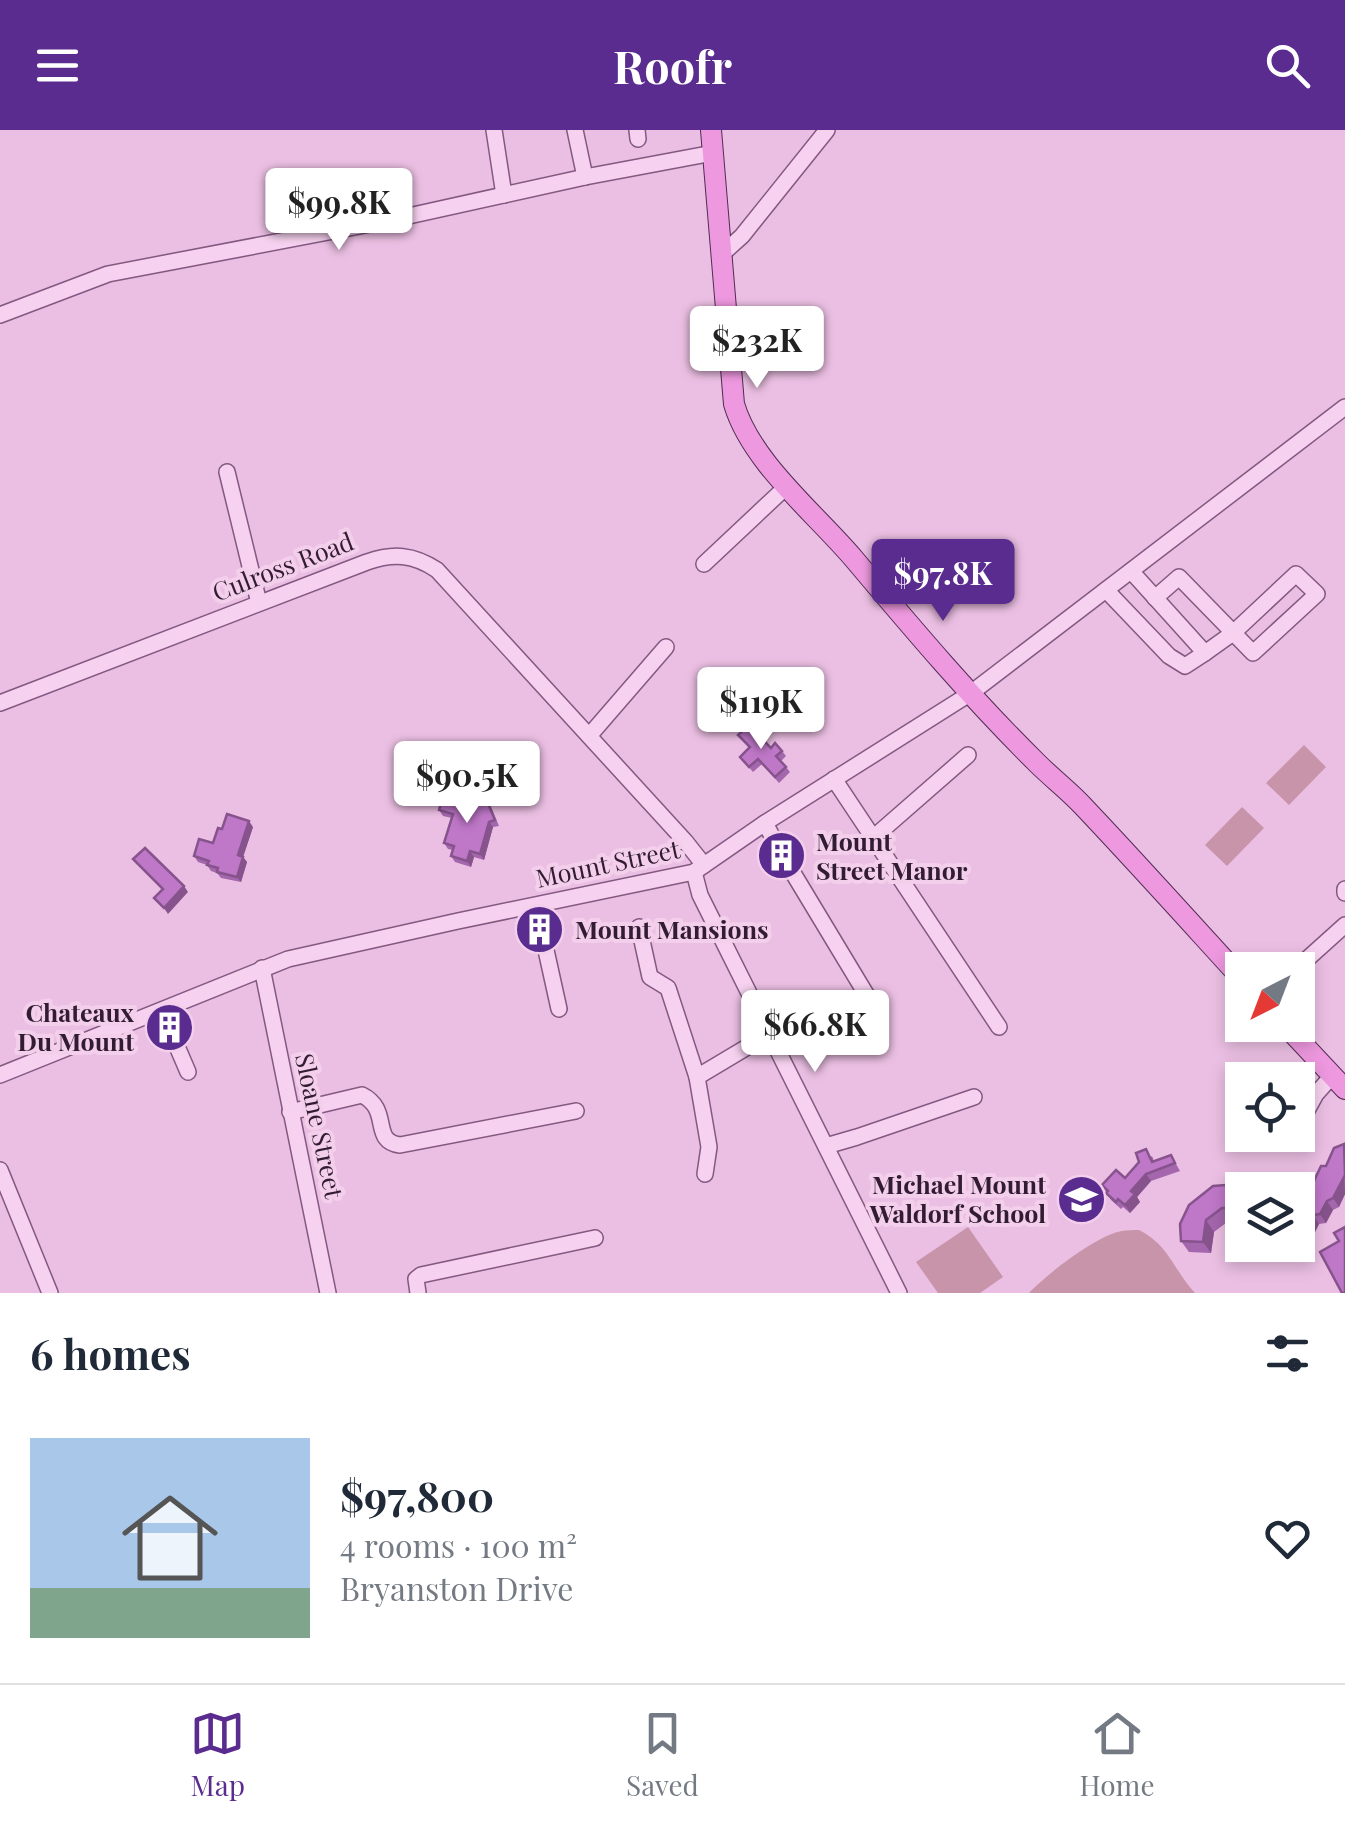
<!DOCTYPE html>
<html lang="en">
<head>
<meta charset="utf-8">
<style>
  body { margin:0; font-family:"Playfair Display",serif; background:#f2f2f3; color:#1f2937; height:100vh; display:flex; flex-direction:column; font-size:38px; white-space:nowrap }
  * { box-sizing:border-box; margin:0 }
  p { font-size:32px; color:#747a83 }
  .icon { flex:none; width:55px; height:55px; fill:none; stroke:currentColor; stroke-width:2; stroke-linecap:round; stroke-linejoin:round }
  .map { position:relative; height:1163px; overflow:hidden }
  .sheet { display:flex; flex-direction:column; background:#fff; flex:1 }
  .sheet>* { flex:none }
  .needle { width:65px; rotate:222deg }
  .buttons { position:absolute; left:1225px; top:822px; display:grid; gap:20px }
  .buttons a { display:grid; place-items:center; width:90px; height:90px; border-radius:0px; background:#fff; box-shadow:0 5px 15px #0003; font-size:50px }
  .price { position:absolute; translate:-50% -85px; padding:0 22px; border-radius:10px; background:#fff; color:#222; font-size:32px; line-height:65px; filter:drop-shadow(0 2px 5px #0008) }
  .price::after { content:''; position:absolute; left:50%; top:60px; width:30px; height:22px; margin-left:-15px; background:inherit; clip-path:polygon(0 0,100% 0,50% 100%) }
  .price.current { background:#5b2c8f; color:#fff }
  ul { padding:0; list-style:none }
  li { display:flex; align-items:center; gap:30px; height:250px; padding:0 30px }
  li+li { border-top:2px solid #e0e1e3 }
  li span { display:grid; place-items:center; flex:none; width:280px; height:200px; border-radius:0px; color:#555 }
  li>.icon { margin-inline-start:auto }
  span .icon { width:120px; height:120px; fill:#fffc; stroke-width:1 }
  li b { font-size:42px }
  h2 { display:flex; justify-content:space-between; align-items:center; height:120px; padding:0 30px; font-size:42px }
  header { display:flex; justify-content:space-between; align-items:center; height:130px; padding:0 30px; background:#5b2c8f; color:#fff; font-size:45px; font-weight:700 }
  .menu { display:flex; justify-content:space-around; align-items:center; height:140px; border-top:2px solid #e0e1e3; background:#fff; font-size:28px; color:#747a83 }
  .menu a { display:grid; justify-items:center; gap:5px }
  .menu .current { color:#5b2c8f }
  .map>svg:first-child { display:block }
</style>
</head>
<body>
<header><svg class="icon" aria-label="menu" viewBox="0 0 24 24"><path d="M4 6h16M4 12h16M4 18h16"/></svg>Roofr<svg class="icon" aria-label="search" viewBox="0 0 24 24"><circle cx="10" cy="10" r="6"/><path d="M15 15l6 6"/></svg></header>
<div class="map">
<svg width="1345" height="1163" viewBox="0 0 1345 1163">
  <rect width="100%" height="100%" fill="#ebbfe3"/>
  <!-- park -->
  <g fill="#c894a9">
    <polygon points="1304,615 1326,637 1289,675 1266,653"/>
    <polygon points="1242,677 1264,698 1227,736 1205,715"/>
    <polygon points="968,1097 1003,1147 980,1163 938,1163 916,1132"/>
    <path d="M1139,1100C1169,1115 1173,1139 1195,1163H1029C1047,1144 1097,1105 1122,1101C1128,1100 1133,1100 1139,1100Z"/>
  </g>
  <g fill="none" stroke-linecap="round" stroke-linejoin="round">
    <defs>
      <g id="minor">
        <polyline points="494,0 504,65"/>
        <polyline points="575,0 585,47"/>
        <polyline points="637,0 638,9"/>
        <polyline points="721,125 742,106 827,0"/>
        <polyline points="0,185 108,144 386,91 585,47 713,23"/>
        <polyline points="227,342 259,473"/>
        <polyline points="704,434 787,356"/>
        <polyline points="1106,460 1169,526 1185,536 1205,523 1131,441"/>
        <polyline points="1155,468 1179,447 1253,523 1317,464 1296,444 1233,503 1205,523"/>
        <path d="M0,573L367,432C393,423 413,424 437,440L685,711L704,735"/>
        <polyline points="589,606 666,517"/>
        <polyline points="834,649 999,897"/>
        <polyline points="765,693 780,721"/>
        <polyline points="873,708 968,625"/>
        <polyline points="784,728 878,884"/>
        <polyline points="694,742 700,765 899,1163"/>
        <polyline points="1345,759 1345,763"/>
        <polyline points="639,797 650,847 668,858 697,947 769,904"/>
        <polyline points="542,802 559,879"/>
        <polyline points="262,838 328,1163"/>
        <polyline points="1295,840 1345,795"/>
        <polyline points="170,900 188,942"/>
        <polyline points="0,945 288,829 458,791 694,742 765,693 971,563 1345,277"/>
        <polyline points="697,947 709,1017 705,1044"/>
        <path d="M290,982L362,965C392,980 370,1011 400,1015L576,981"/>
        <polyline points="1298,991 1304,986 1316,964 1332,946"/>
        <polyline points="1257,1009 1265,1005"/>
        <polyline points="826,1016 857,1007 974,967"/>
        <polyline points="0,1040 50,1163"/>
        <polyline points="418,1163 416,1149 421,1145 595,1108"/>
      </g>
      <g id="major">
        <path d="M711,0L734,274C751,332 815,383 854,429C913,499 972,569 1037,633C1052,648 1068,660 1082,675C1136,732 1189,791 1242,849"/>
        <polyline points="1285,895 1345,959"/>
      </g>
    </defs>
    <!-- minor casing -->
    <use href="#minor" stroke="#835982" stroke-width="18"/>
    <!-- major casing -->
    <use href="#major" stroke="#4f2d51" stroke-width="22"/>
    <!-- minor -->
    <use href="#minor" stroke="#f7d2f0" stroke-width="15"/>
    <!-- major -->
    <use href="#major" stroke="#ee98df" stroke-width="20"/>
  </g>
  <!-- wall -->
  <g fill="#a466ac">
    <polygon points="738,605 782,621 786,626 781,631 790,642 779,653 762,634 753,642 740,627 749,618"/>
    <polygon points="472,671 489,672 499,696 493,697 484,730 474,727 471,737 455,732 451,726 453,720 448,719 444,713 452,688 443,686 439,680 457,673"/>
    <polygon points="253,697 243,727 247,732 241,752 221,748 217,743 211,741 207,735 198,732 194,726 213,713 222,699"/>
    <polygon points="1345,1015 1345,1064 1339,1077 1333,1080 1326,1093 1319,1094 1314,1104 1304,1104 1298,1100 1298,1070 1299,1070"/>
    <polygon points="1171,1025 1180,1041 1151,1051 1137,1067 1140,1072 1130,1083 1123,1077 1121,1079 1111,1070 1102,1055 1125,1048 1152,1026 1154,1031"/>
    <polygon points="1242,1060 1242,1089 1230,1090 1214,1102 1211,1123 1189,1122 1181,1111"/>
  </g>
  <!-- shaded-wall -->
  <g fill="#86538c">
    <polygon points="249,691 253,697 243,727 247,732 241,752 237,747 238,725"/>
    <polygon points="489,692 493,697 484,730 480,724"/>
    <polygon points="470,721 474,727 471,737 467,731"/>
    <polygon points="184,756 188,762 168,784 164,778"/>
    <polygon points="1146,1044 1151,1051 1137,1067 1140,1072 1130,1083 1125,1075 1131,1061"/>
    <polygon points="1344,1044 1345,1064 1339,1077 1333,1068"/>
    <polygon points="1327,1071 1333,1080 1326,1093 1320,1084"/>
    <polygon points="1313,1085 1319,1094 1314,1104 1308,1096"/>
    <polygon points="1206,1090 1214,1102 1211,1123 1203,1112"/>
  </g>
  <!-- building -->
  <g fill="#bf77c8" stroke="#86538c" stroke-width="2.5">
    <polygon points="749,595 771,618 775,613 782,621 776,626 786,637 775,647 758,629 749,637 740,627 750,617 738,605"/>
    <polygon points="485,666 495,690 489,692 480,724 470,721 467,731 451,726 454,716 444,713 453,684 439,680 441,673 453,667 456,674 470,668 471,671"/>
    <polygon points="227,684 249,691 238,725 243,727 237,747 217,742 218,738 207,735 209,731 194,726 199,709 213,713 218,698 222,699"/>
    <polygon points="145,718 184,756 164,778 154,768 163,759 133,729"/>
    <polygon points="1344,1014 1345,1045 1333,1068 1327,1071 1320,1084 1313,1085 1308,1096 1298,1096 1298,1070 1299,1070 1308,1056 1313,1053 1321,1036 1326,1036 1334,1018"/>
    <polygon points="1146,1019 1152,1032 1171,1025 1175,1033 1146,1044 1131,1061 1135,1064 1125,1075 1118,1069 1116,1072 1106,1063 1108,1061 1102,1055 1116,1040 1125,1048 1139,1032 1136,1023"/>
    <polygon points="1239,1054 1253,1060 1242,1060 1242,1079 1239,1078 1222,1078 1206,1090 1203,1112 1181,1111 1180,1094 1189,1075 1213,1056"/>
    <polygon points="1345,1097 1345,1163 1342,1163 1320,1122 1339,1111 1334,1103"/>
  </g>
  <!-- icons -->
  <defs>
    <symbol id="building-disc" viewBox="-11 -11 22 22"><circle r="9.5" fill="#5b2c8f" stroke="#f3cfec"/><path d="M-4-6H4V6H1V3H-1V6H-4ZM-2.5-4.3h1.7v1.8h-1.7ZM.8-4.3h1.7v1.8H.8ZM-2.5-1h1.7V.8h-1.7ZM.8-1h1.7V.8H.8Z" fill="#fff"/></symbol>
    <symbol id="school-disc" viewBox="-11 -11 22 22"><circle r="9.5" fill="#5b2c8f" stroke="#f3cfec"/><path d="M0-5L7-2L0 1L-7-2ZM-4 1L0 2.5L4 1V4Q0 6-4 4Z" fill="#fff"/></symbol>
  </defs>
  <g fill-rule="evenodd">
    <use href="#building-disc" x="754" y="698" width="55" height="55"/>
    <use href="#building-disc" x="512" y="772" width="55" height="55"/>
    <use href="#building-disc" x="142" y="870" width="55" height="55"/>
    <use href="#school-disc" x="1054" y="1042" width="55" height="55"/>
  </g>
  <g text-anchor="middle" stroke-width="8" stroke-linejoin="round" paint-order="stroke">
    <!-- street labels -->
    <g font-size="25" fill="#321c33" stroke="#f3cfec">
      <text transform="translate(283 437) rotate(-21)" y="9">Culross Road</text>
      <text transform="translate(608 734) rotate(-12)" y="9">Mount Street</text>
      <text transform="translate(319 996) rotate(78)" y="9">Sloane Street</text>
    </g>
    <!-- poi labels -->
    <g font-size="25" font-weight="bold" fill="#321c33" stroke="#f3cfec" text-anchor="start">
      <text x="816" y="721">Mount<tspan x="816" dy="29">Street Manor</tspan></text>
      <text x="575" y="809">Mount Mansions</text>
      <text x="134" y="892" text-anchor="end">Chateaux<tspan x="134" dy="29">Du Mount</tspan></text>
      <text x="1046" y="1064" text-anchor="end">Michael Mount<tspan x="1046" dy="29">Waldorf School</tspan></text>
    </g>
  </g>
</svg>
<div class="buttons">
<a><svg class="needle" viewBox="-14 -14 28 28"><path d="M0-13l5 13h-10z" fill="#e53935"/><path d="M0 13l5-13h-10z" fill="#747a83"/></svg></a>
<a><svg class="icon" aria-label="locate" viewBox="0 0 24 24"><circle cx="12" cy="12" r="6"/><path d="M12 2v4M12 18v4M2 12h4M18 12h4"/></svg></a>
<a><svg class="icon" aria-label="layers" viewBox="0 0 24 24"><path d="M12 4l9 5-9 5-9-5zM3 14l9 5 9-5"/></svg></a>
</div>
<b class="price" style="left:339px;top:123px">$99.8K</b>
<b class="price" style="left:757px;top:261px">$232K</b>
<b class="price current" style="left:943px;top:494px">$97.8K</b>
<b class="price" style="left:761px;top:622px">$119K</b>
<b class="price" style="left:467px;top:696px">$90.5K</b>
<b class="price" style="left:815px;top:945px">$66.8K</b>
</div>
<section class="sheet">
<h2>6 homes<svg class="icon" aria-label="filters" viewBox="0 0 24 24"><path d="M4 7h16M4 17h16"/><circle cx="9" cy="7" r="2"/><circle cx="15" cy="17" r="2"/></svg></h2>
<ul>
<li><span style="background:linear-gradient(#a9c7e8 75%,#7fa58c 0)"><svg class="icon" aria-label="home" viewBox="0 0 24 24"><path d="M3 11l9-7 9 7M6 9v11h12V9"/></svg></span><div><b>$97,800</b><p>4 rooms · 100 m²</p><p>Bryanston Drive</p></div><svg class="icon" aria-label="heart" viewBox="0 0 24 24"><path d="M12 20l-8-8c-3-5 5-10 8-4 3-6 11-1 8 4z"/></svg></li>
</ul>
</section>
<nav class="menu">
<a class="current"><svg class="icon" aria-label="map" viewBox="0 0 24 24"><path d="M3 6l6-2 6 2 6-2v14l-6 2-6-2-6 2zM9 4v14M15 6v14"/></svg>Map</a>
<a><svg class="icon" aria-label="saved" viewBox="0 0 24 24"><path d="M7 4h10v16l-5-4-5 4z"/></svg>Saved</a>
<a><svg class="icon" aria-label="home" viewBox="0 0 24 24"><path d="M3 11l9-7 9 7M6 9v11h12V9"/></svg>Home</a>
</nav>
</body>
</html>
